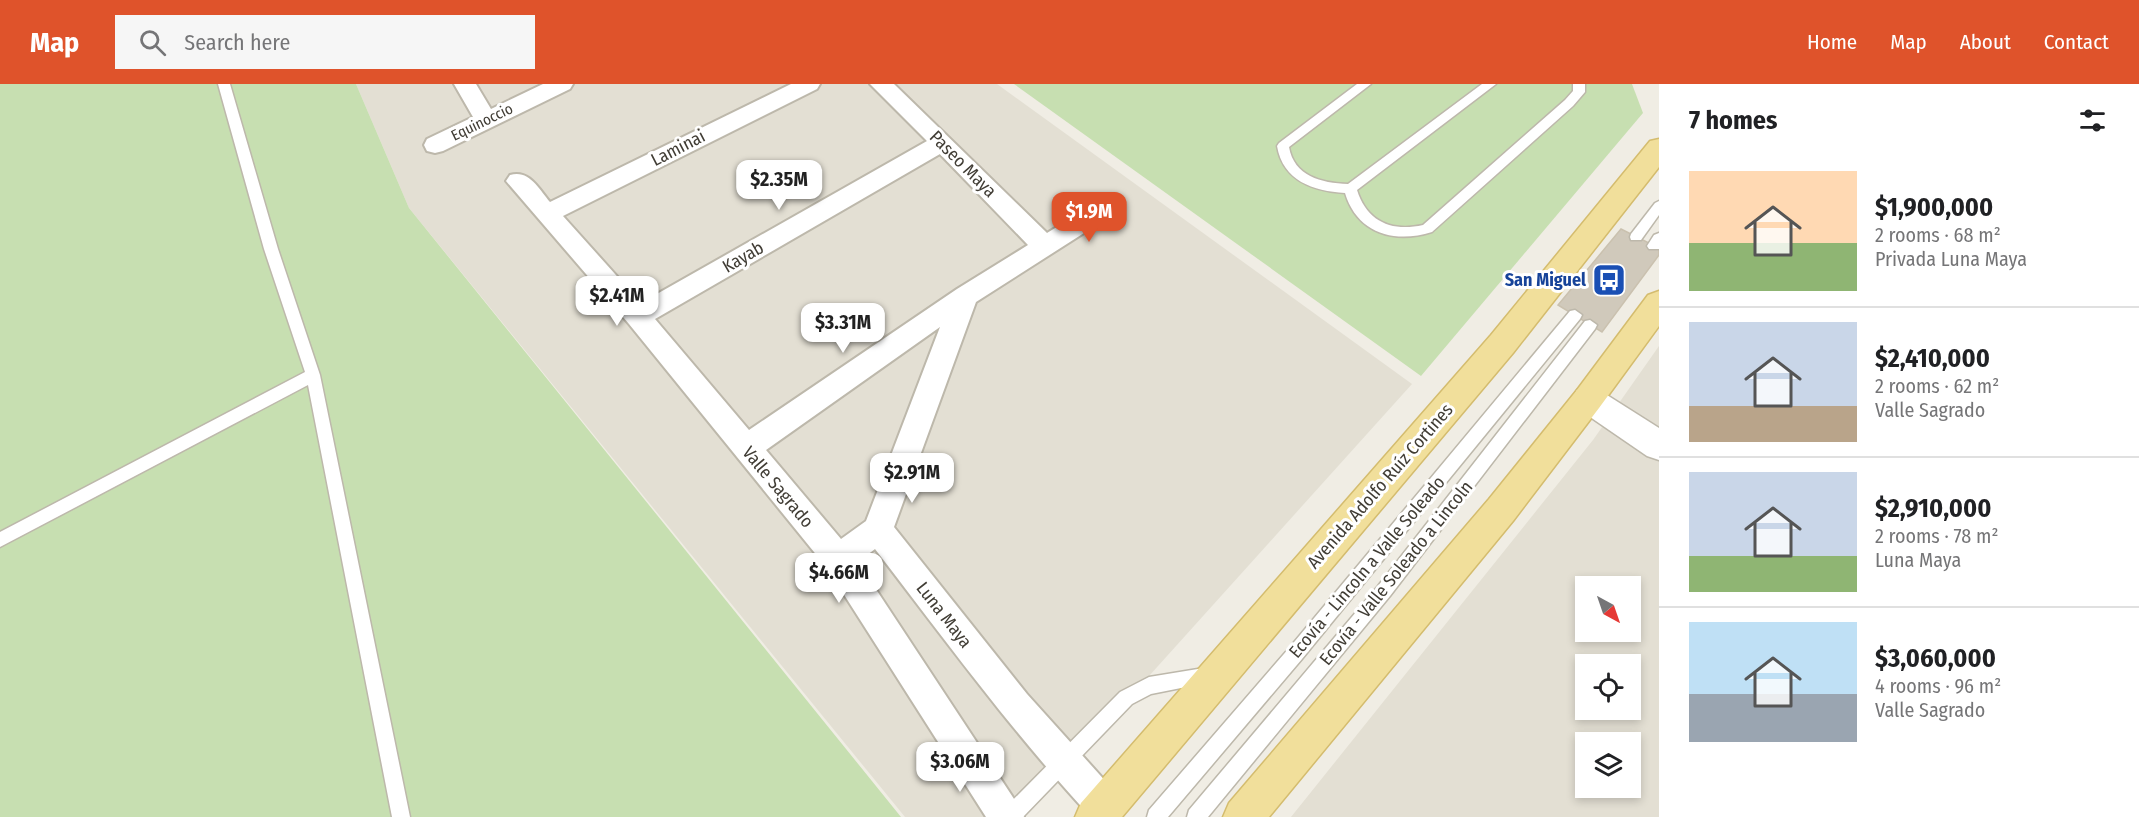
<!DOCTYPE html>
<html lang="en">
<head>
<meta charset="utf-8">
<style>
  body { margin:0; font-family:"Fira Sans Condensed",sans-serif; background:#f6f6f6; color:#202124; height:100vh; display:flex; flex-direction:column; font-size:22px; white-space:nowrap }
  * { box-sizing:border-box; margin:0 }
  p { font-size:20px; color:#757577 }
  .icon { flex:none; width:33px; height:33px; fill:none; stroke:currentColor; stroke-width:2; stroke-linecap:round; stroke-linejoin:round }
  .map { position:relative; flex:1; overflow:hidden }
  .details { display:flex; flex-direction:column; background:#fff; width:480px }
  .details>* { flex:none }
  .needle { width:39px; rotate:140deg }
  .fabs { position:absolute; left:1575px; top:492px; display:grid; gap:12px }
  .fabs a { display:grid; place-items:center; width:66px; height:66px; border-radius:0px; background:#fff; box-shadow:0 3px 9px #0003; font-size:30px }
  .price { position:absolute; translate:-50% -51px; padding:0 14px; border-radius:12px; background:#fff; color:#222; font-size:20px; line-height:39px; filter:drop-shadow(0 2px 3px #0008) }
  .price::after { content:''; position:absolute; left:50%; top:36px; width:18px; height:14px; margin-left:-9px; background:inherit; clip-path:polygon(0 0,100% 0,50% 100%) }
  .price.on { background:#df532b; color:#fff }
  ul { padding:0; list-style:none }
  li { display:flex; align-items:center; gap:18px; height:150px; padding:0 30px }
  li+li { border-top:2px solid #e0e0e0 }
  li span { display:grid; place-items:center; flex:none; width:168px; height:120px; border-radius:0px; color:#555 }
  li>.icon { margin-inline-start:auto }
  span .icon { width:72px; height:72px; fill:#fffc; stroke-width:1 }
  li b { font-size:26px }
  h2 { display:flex; justify-content:space-between; align-items:center; height:72px; padding:0 30px; font-size:26px }
  header { display:flex; align-items:center; gap:36px; box-sizing:border-box; height:84px; padding:0 30px; background:#df532b; color:#fff }
  header strong { font-size:28px }
  nav { display:flex; gap:33px; margin-inline-start:auto; font-size:21px }
  .search { width:420px; height:54px; background:#f6f6f6; display:flex; align-items:center; gap:15px; box-sizing:border-box; padding:0 21px; border-radius:0px; color:#757577; font-size:22px }
  main { display:flex; flex:1; min-height:0 }
  .map>svg:first-child { display:block }
</style>
</head>
<body>
<header>
<strong>Map</strong>
<div class="search"><svg class="icon" aria-label="search" viewBox="0 0 24 24"><circle cx="10" cy="10" r="6"/><path d="M15 15l6 6"/></svg>Search here</div>
<nav><a>Home</a><a>Map</a><a>About</a><a>Contact</a></nav>
</header>
<main>
<div class="map">
<svg width="1659" height="733" viewBox="0 0 1659 733">
  <rect width="100%" height="100%" fill="#f0ede4"/>
  <!-- residential -->
  <g fill="#e3dfd3" fill-rule="evenodd">
    <polygon points="356,0 997,0 1412,300 1022,733 905,733 409,124"/>
    <path d="M1659,262V733H1291L1593,356ZM1586,502H1630V548H1586ZM1586,580H1630V626H1586ZM1586,658H1630V704H1586Z"/>
  </g>
  <!-- green -->
  <g fill="#c7dfb1">
    <polygon points="0,0 356,0 409,124 901,733 0,733"/>
    <polygon points="1014,0 1632,0 1643,29 1421,292"/>
  </g>
  <!-- building -->
  <polygon fill="#d0c9bb" stroke="#cac1af" stroke-width="1.5" points="1621,145 1659,164 1659,171 1602,248 1558,221"/>
  <g fill="none" stroke-linecap="round" stroke-linejoin="round">
    <defs>
      <g id="service">
        <polygon points="218,0 230,0 278,165 320,291 410,733 392,733 308,301 0,463 0,448 305,288 264,165"/>
        <path d="M1357,0H1371L1289,63C1294,92 1321,99 1348,100L1482,0H1496L1357,106C1367,138 1392,148 1423,141L1565,16L1573,7V0H1585V8L1573,22L1432,148C1394,160 1357,149 1345,109C1313,107 1283,97 1277,62L1279,59Z"/>
        <polygon points="1659,117 1659,131 1641,156 1631,156 1630,153 1631,150 1655,119"/>
        <polygon points="1659,149 1659,165 1649,165 1647,162 1654,151"/>
        <polygon points="1575,226 1582,231 1580,235 1302,575 1168,733 1147,733 1149,726 1290,563 1570,227"/>
        <polygon points="1590,236 1597,241 1595,245 1390,512 1208,733 1187,733 1189,726 1378,502 1585,237"/>
        <polygon points="1210,583 1216,585 1219,591 1216,597 1151,610 1132,620 1023,733 1001,733 1003,726 1120,608 1149,593"/>
      </g>
      <g id="minor">
        <polygon points="454,0 476,0 491,25 543,0 573,0 570,5 443,67 435,69 427,67 424,61 427,55 473,33"/>
        <path d="M791,0H820L817,5L563,132L641,219L927,57L870,0H894L1047,149L1104,114L1112,111L1120,114L1124,120L1120,126L976,218L894,443L1027,610L1117,710L1122,722L1118,733H1091C1013,649 945,556 875,465L858,478L1018,721L1024,733H986L827,484L629,240L506,97L510,91C529,85 539,105 550,118ZM940,70L1028,161L957,205L749,346L655,235ZM940,243L866,437L841,455L766,366Z"/>
      </g>
      <polygon id="tertiary" points="1588,302 1599,306 1659,344 1659,376 1647,372 1577,324 1572,315 1577,306"/>
      <g id="primary">
        <polygon points="1659,55 1659,83 1513,269 1122,733 1075,733 1081,719 1491,251 1650,57"/>
        <polygon points="1659,207 1659,242 1599,324 1513,437 1269,733 1223,733 1229,719 1489,415 1577,306 1648,211"/>
      </g>
    </defs>
    <!-- service casing -->
    <use href="#service" stroke="#bdb8ab" stroke-width="3"/>
    <!-- minor casing -->
    <use href="#minor" stroke="#bdb8ab" stroke-width="4"/>
    <!-- tertiary casing -->
    <use href="#tertiary" stroke="#bdb8ab" stroke-width="3"/>
    <!-- primary casing -->
    <use href="#primary" stroke="#d4bc6e" stroke-width="3"/>
    <!-- service -->
    <use href="#service" fill="#fff" fill-rule="evenodd"/>
    <!-- minor -->
    <use href="#minor" fill="#fff" fill-rule="evenodd"/>
    <!-- tertiary -->
    <use href="#tertiary" fill="#fff" fill-rule="evenodd"/>
    <!-- primary -->
    <use href="#primary" fill="#f1df9b" fill-rule="evenodd"/>
  </g>
  <!-- icons -->
  <defs>
    <symbol id="bus-square" viewBox="-11 -11 22 22"><rect x="-9" y="-9" width="18" height="18" rx="4" fill="#1a4fb4" stroke="#fff"/><path d="M-5-6H5V4H4V6H2V4H-2V6H-4V4H-5ZM-3.5-4V0h7V-4ZM-3.5 1.2v1.5H-2V1.2ZM2 1.2v1.5H3.5V1.2Z" fill="#fff"/></symbol>
  </defs>
  <g fill-rule="evenodd">
    <use href="#bus-square" x="1590" y="177" width="38" height="38"/>
  </g>
  <g text-anchor="middle" stroke-width="6" stroke-linejoin="round" paint-order="stroke">
    <!-- far-street labels -->
    <g font-size="15" fill="#413d35" stroke="#fff">
      <text transform="translate(482 38) rotate(-26)" y="5">Equinoccio</text>
    </g>
    <!-- street labels -->
    <g font-size="18" fill="#413d35" stroke="#fff">
      <text transform="translate(678 64) rotate(-27)" y="6">Laminai</text>
      <text transform="translate(963 80) rotate(45)" y="6">Paseo Maya</text>
      <text transform="translate(743 173) rotate(-30)" y="6">Kayab</text>
      <text transform="translate(1380 402) rotate(-49)" y="6">Avenida Adolfo Ruíz Cortines</text>
      <text transform="translate(778 403) rotate(50)" y="6">Valle Sagrado</text>
      <text transform="translate(1367 483) rotate(-50)" y="6">Ecovía - Lincoln a Valle Soleado</text>
      <text transform="translate(1396 489) rotate(-51)" y="6">Ecovía - Valle Soleado a Lincoln</text>
      <text transform="translate(944 531) rotate(52)" y="6">Luna Maya</text>
    </g>
    <!-- transit labels -->
    <g font-size="18" font-weight="bold" fill="#164399" stroke="#fff" text-anchor="end">
      <text x="1586" y="202">San Miguel</text>
    </g>
  </g>
</svg>
<div class="fabs">
<a><svg class="needle" viewBox="-14 -14 28 28"><path d="M0-13l5 13h-10z" fill="#e53935"/><path d="M0 13l5-13h-10z" fill="#757577"/></svg></a>
<a><svg class="icon" aria-label="locate" viewBox="0 0 24 24"><circle cx="12" cy="12" r="6"/><path d="M12 2v4M12 18v4M2 12h4M18 12h4"/></svg></a>
<a><svg class="icon" aria-label="layers" viewBox="0 0 24 24"><path d="M12 4l9 5-9 5-9-5zM3 14l9 5 9-5"/></svg></a>
</div>
<b class="price" style="left:779px;top:127px">$2.35M</b>
<b class="price on" style="left:1089px;top:159px">$1.9M</b>
<b class="price" style="left:617px;top:243px">$2.41M</b>
<b class="price" style="left:843px;top:270px">$3.31M</b>
<b class="price" style="left:912px;top:420px">$2.91M</b>
<b class="price" style="left:839px;top:520px">$4.66M</b>
<b class="price" style="left:960px;top:709px">$3.06M</b>
</div>
<section class="details">
<h2>7 homes<svg class="icon" aria-label="filters" viewBox="0 0 24 24"><path d="M4 7h16M4 17h16"/><circle cx="9" cy="7" r="2"/><circle cx="15" cy="17" r="2"/></svg></h2>
<ul>
<li><span style="background:linear-gradient(#ffd9b3 60%,#8fb573 0)"><svg class="icon" aria-label="home" viewBox="0 0 24 24"><path d="M3 11l9-7 9 7M6 9v11h12V9"/></svg></span><div><b>$1,900,000</b><p>2 rooms · 68 m²</p><p>Privada Luna Maya</p></div></li>
<li><span style="background:linear-gradient(#c9d6e8 70%,#b9a48a 0)"><svg class="icon" aria-label="home" viewBox="0 0 24 24"><path d="M3 11l9-7 9 7M6 9v11h12V9"/></svg></span><div><b>$2,410,000</b><p>2 rooms · 62 m²</p><p>Valle Sagrado</p></div></li>
<li><span style="background:linear-gradient(#c9d6e8 70%,#8fb573 0)"><svg class="icon" aria-label="home" viewBox="0 0 24 24"><path d="M3 11l9-7 9 7M6 9v11h12V9"/></svg></span><div><b>$2,910,000</b><p>2 rooms · 78 m²</p><p>Luna Maya</p></div></li>
<li><span style="background:linear-gradient(#bfe0f5 60%,#9aa5b1 0)"><svg class="icon" aria-label="home" viewBox="0 0 24 24"><path d="M3 11l9-7 9 7M6 9v11h12V9"/></svg></span><div><b>$3,060,000</b><p>4 rooms · 96 m²</p><p>Valle Sagrado</p></div></li>
</ul>
</section>
</main>
</body>
</html>
